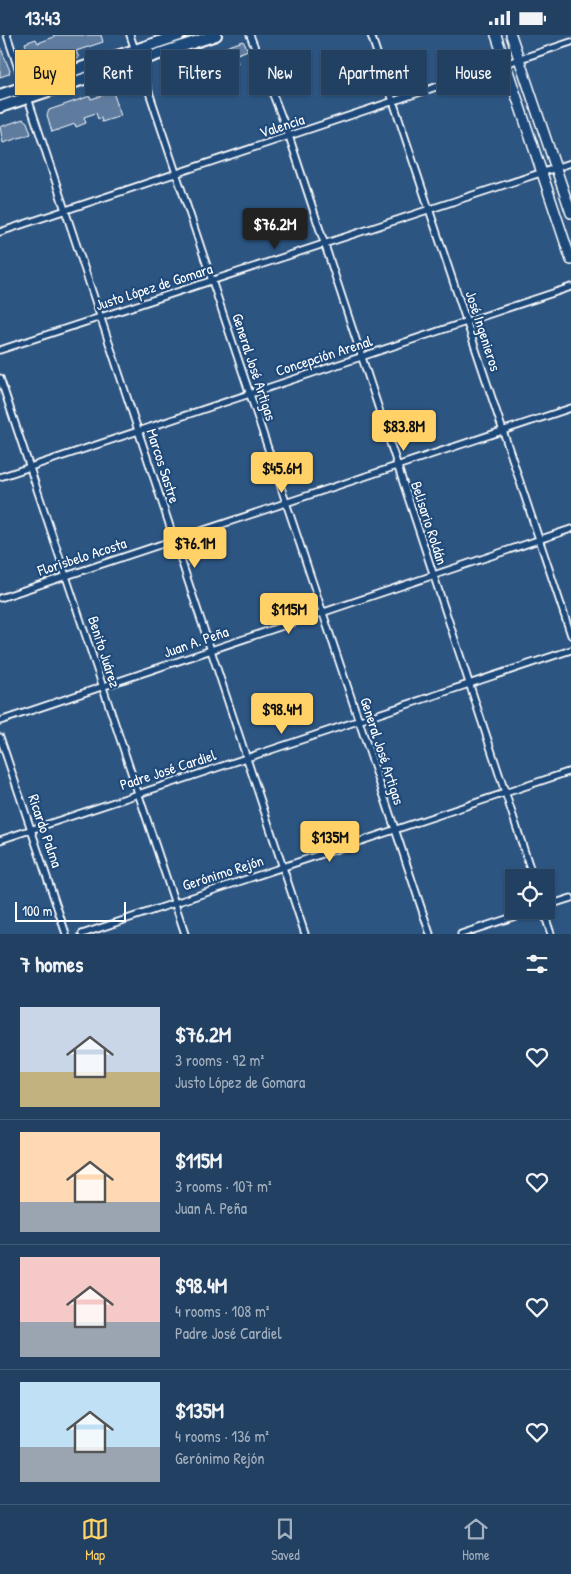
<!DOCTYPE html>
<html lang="en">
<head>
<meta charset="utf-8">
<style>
  body { margin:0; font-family:"Patrick Hand",sans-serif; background:#2d4b6b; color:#f1f3f6; height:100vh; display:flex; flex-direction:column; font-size:19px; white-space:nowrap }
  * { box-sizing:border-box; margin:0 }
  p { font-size:16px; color:#a2afbe }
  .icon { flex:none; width:28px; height:28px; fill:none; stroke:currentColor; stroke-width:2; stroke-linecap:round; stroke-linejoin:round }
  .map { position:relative; height:899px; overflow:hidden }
  .details { display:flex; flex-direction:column; background:#214062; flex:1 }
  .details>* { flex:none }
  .banner { position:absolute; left:15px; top:15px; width:541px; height:45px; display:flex; gap:10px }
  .buttons { position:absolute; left:505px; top:834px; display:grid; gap:10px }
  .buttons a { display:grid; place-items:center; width:50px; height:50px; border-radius:0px; background:#214062; box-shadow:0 1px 4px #0004,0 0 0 1px #3e5977; font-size:25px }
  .scale { position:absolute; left:15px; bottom:12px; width:111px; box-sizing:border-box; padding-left:5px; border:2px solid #fff; border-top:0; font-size:14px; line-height:18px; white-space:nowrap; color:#fff; -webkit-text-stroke:4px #1f4a7a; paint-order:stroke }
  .price { position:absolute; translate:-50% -42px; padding:0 11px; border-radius:5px; background:#ffd166; color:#111; font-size:16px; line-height:32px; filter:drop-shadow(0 1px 2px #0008) }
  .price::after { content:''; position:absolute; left:50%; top:30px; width:15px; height:11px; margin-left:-8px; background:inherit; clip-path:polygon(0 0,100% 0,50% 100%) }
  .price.current { background:#222; color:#fff }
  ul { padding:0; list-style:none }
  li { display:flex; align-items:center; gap:15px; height:125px; padding:0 20px }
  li+li { border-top:1px solid #3e5977 }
  li span { display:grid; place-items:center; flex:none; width:140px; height:100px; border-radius:0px; color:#555 }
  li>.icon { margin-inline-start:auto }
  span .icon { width:60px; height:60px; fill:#fffc; stroke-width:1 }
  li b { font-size:21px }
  h2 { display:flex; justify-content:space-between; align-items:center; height:60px; padding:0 20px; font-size:21px }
  .tag { padding:0 18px; border-radius:0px; background:#214062; box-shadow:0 1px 4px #0004,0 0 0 1px #3e5977; font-size:18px; line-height:45px }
  .tag.current { background:#ffd166; color:#111 }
  .status { display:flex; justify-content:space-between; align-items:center; height:35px; padding:0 25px; background:#214062; direction:ltr }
  .status svg { height:14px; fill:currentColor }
  .menu { display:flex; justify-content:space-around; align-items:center; height:70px; border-top:1px solid #3e5977; background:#214062; font-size:14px; color:#a2afbe }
  .menu a { display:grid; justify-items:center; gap:2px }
  .menu .current { color:#ffd166 }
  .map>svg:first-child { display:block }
</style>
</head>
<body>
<div class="status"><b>13:43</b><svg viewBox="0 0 49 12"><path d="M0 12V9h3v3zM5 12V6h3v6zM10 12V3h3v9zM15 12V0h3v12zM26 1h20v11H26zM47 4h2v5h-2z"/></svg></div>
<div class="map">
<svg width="571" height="899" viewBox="0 0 571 899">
  <rect width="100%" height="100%" fill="#2c5582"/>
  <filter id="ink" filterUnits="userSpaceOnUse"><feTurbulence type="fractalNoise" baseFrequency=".02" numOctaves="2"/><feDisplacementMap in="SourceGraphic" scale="10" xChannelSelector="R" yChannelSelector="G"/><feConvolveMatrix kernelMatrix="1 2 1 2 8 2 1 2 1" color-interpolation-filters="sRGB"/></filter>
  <g filter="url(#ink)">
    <!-- building -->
    <g fill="#5e7c9f" stroke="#fff">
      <polygon points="53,0 101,0 103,7 76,16 79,23 63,28 61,24 33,34 25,8 36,4 38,8 54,2"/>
      <polygon points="243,6 248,15 235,20 238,28 215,37 214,34 204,37 202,32 191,36 188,27 199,23 200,27 213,22 212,17"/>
      <polygon points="0,11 10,36 9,39 0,42"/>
      <polygon points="113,57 121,81 102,87 101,83 98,84 96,78 84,82 86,88 76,92 75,89 52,97 47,80 49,75 90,61 91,64"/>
      <polygon points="23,84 27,87 31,99 3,108 0,92"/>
    </g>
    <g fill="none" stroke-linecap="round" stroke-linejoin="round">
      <defs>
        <g id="minor">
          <polyline points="7,0 305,899"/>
          <polyline points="130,0 430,899"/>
          <polyline points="250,0 289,101 533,842"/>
          <polyline points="371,0 571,600"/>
          <polyline points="0,197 571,7"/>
          <polyline points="0,315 571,128"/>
          <polyline points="0,343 185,899"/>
          <polyline points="0,442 571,252"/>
          <polyline points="0,563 571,373"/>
          <polyline points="0,686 571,494"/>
          <polyline points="0,702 66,899"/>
          <polyline points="0,805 571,615"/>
          <polyline points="546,871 571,863"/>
          <polyline points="543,875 551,899"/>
          <polyline points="82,899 571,736"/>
          <polyline points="461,899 534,875"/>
        </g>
        <g id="secondary">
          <polyline points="496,0 571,225"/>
          <polyline points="511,0 571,178"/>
        </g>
        <g id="primary">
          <polyline points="0,60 180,0"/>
          <polyline points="0,72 216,0"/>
        </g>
      </defs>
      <!-- minor casing -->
      <use href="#minor" stroke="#fff" stroke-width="9"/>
      <!-- secondary casing -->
      <use href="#secondary" stroke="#fff" stroke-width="12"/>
      <!-- primary casing -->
      <use href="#primary" stroke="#fff" stroke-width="14"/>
      <!-- minor -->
      <use href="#minor" stroke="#1f4a7a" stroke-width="5.5"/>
      <!-- secondary -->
      <use href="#secondary" stroke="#1f4a7a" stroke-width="9"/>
      <!-- primary -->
      <use href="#primary" stroke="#1f4a7a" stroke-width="10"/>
    </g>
  </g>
  <g text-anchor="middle" stroke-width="4.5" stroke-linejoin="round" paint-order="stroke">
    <!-- street labels -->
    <g font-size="15" fill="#fff" stroke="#1f4a7a">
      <text transform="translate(282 91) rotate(-18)" y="5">Valencia</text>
      <text transform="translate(154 252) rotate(-18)" y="5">Justo López de Gomara</text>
      <text transform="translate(483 296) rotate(72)" y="5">José Ingenieros</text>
      <text transform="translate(324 321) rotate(-18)" y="5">Concepción Arenal</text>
      <text transform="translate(254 332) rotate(72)" y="5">General José Artigas</text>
      <text transform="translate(163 431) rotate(72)" y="5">Marcos Sastre</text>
      <text transform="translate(429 488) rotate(72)" y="5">Belisario Roldán</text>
      <text transform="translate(82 522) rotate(-18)" y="5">Florisbelo Acosta</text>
      <text transform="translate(196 607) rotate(-19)" y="5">Juan A. Peña</text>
      <text transform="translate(104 617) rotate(72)" y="5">Benito Juárez</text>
      <text transform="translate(382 716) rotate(72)" y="5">General José Artigas</text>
      <text transform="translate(168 735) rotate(-18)" y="5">Padre José Cardiel</text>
      <text transform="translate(45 796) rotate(71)" y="5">Ricardo Palma</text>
      <text transform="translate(223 838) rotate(-18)" y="5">Gerónimo Rejón</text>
    </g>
  </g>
</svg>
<div class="buttons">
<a><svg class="icon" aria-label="locate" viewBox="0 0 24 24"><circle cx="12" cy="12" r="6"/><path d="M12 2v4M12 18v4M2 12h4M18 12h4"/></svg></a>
</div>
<div class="scale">100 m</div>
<b class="price current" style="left:275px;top:215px">$76.2M</b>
<b class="price" style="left:404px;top:417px">$83.8M</b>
<b class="price" style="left:282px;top:459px">$45.6M</b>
<b class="price" style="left:195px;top:534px">$76.1M</b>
<b class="price" style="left:289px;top:600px">$115M</b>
<b class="price" style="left:282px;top:700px">$98.4M</b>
<b class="price" style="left:330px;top:828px">$135M</b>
<div class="banner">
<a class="tag current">Buy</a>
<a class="tag">Rent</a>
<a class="tag">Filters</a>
<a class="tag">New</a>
<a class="tag">Apartment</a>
<a class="tag">House</a>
</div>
</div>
<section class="details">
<h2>7 homes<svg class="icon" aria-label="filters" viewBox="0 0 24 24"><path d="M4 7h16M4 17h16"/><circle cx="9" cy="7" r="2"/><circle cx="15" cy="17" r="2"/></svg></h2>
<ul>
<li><span style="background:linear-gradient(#c9d6e8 65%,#c2b280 0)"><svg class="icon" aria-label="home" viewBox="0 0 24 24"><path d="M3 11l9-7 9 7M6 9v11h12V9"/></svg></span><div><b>$76.2M</b><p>3 rooms · 92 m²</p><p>Justo López de Gomara</p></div><svg class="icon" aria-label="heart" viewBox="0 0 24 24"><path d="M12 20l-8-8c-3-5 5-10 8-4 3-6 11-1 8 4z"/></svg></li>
<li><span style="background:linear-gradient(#ffd9b3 70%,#9aa5b1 0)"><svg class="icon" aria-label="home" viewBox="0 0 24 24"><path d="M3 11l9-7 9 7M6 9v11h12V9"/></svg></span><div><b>$115M</b><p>3 rooms · 107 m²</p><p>Juan A. Peña</p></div><svg class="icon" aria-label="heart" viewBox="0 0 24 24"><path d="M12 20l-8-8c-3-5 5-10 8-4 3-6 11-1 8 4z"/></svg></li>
<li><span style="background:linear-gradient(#f6c9c9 65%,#9aa5b1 0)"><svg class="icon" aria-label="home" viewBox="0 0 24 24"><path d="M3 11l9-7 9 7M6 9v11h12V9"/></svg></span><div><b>$98.4M</b><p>4 rooms · 108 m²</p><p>Padre José Cardiel</p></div><svg class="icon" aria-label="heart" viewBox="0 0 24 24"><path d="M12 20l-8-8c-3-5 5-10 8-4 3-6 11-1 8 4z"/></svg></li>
<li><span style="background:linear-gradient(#bfe0f5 65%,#9aa5b1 0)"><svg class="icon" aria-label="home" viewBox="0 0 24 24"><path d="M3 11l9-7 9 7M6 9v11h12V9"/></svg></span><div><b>$135M</b><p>4 rooms · 136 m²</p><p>Gerónimo Rejón</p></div><svg class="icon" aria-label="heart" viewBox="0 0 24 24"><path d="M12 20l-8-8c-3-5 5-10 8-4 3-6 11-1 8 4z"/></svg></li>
</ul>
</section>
<nav class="menu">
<a class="current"><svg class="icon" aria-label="map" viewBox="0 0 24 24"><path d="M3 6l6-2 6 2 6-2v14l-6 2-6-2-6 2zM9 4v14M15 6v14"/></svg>Map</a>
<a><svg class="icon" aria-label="saved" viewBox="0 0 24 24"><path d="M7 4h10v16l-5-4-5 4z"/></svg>Saved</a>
<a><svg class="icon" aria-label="home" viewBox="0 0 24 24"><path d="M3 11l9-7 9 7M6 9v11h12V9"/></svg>Home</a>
</nav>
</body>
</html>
